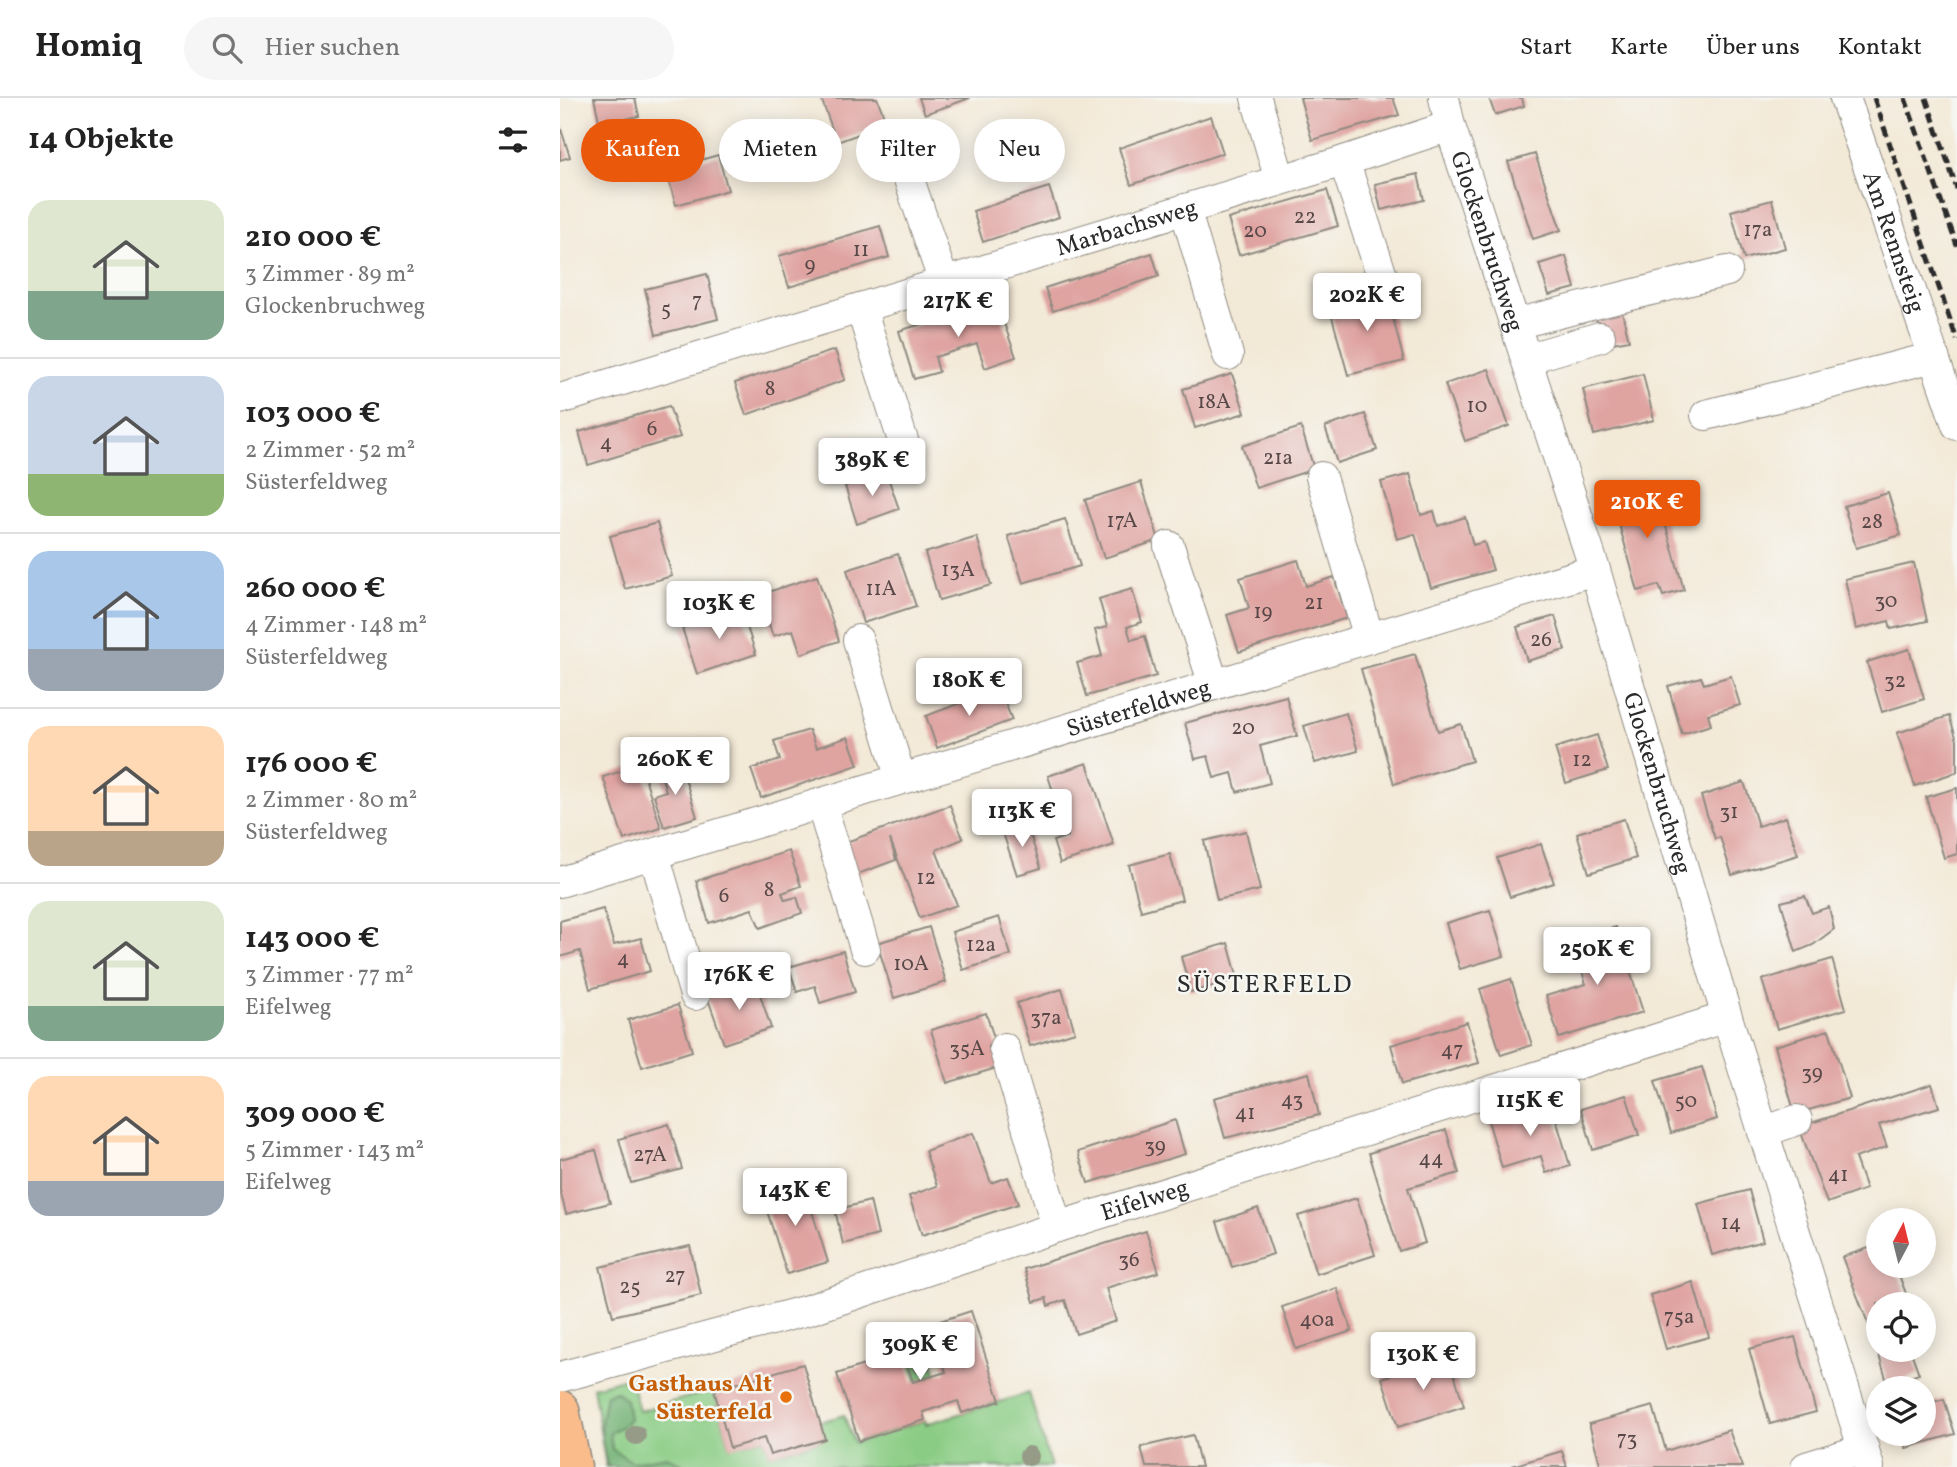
<!DOCTYPE html>
<html lang="de">
<head>
<meta charset="utf-8">
<style>
  body { margin:0; font-family:Vollkorn,serif; background:#f6f6f6; color:#222; height:100vh; display:flex; flex-direction:column; font-size:26px; white-space:nowrap }
  * { box-sizing:border-box; margin:0 }
  p { font-size:23px; color:#767676 }
  .icon { flex:none; width:38px; height:38px; fill:none; stroke:currentColor; stroke-width:2; stroke-linecap:round; stroke-linejoin:round }
  .map { position:relative; flex:1; overflow:hidden }
  .details { display:flex; flex-direction:column; background:#fff; width:560px }
  .details>* { flex:none }
  .guide { position:absolute; left:21px; top:21px; width:665px; height:63px; display:flex; gap:14px }
  .needle { width:46px; rotate:7deg }
  .controls { position:absolute; left:1306px; top:1110px; display:grid; gap:14px }
  .controls a { display:grid; place-items:center; width:70px; height:70px; border-radius:50%; background:#fff; box-shadow:0 4px 18px #0003; font-size:35px }
  .price { position:absolute; translate:-50% -60px; padding:0 16px; border-radius:7px; background:#fff; color:#222; font-size:23px; line-height:46px; filter:drop-shadow(0 2px 4px #0008) }
  .price::after { content:''; position:absolute; left:50%; top:42px; width:21px; height:16px; margin-left:-10px; background:inherit; clip-path:polygon(0 0,100% 0,50% 100%) }
  .price.current { background:#ea580c; color:#fff }
  ul { padding:0; list-style:none }
  li { display:flex; align-items:center; gap:21px; height:175px; padding:0 28px }
  li+li { border-top:2px solid #e0e0e0 }
  li span { display:grid; place-items:center; flex:none; width:196px; height:140px; border-radius:21px; color:#555 }
  li>.icon { margin-inline-start:auto }
  span .icon { width:84px; height:84px; fill:#fffc; stroke-width:1 }
  li b { font-size:30px }
  h2 { display:flex; justify-content:space-between; align-items:center; height:84px; padding:0 28px; font-size:30px }
  .tag { padding:0 24px; border-radius:32px; background:#fff; box-shadow:0 4px 18px #0003; font-size:24px; line-height:63px }
  .tag.current { background:#ea580c; color:#fff }
  header { display:flex; align-items:center; gap:42px; box-sizing:border-box; height:98px; padding:0 35px; background:#fff; border-bottom:2px solid #e0e0e0 }
  header strong { font-size:33px }
  nav { display:flex; gap:38px; margin-inline-start:auto; font-size:24px }
  .search { width:490px; height:63px; background:#f6f6f6; display:flex; align-items:center; gap:18px; box-sizing:border-box; padding:0 24px; border-radius:38px; color:#767676; font-size:26px }
  main { display:flex; flex:1; min-height:0 }
  .map>svg:first-child { display:block }
</style>
</head>
<body>
<header>
<strong>Homiq</strong>
<div class="search"><svg class="icon" aria-label="search" viewBox="0 0 24 24"><circle cx="10" cy="10" r="6"/><path d="M15 15l6 6"/></svg>Hier suchen</div>
<nav><a>Start</a><a>Karte</a><a>Über uns</a><a>Kontakt</a></nav>
</header>
<main>
<section class="details">
<h2>14 Objekte<svg class="icon" aria-label="filters" viewBox="0 0 24 24"><path d="M4 7h16M4 17h16"/><circle cx="9" cy="7" r="2"/><circle cx="15" cy="17" r="2"/></svg></h2>
<ul>
<li><span style="background:linear-gradient(#dfe7d0 65%,#7fa58c 0)"><svg class="icon" aria-label="home" viewBox="0 0 24 24"><path d="M3 11l9-7 9 7M6 9v11h12V9"/></svg></span><div><b>210 000 €</b><p>3 Zimmer · 89 m²</p><p>Glockenbruchweg</p></div></li>
<li><span style="background:linear-gradient(#c9d6e8 70%,#8fb573 0)"><svg class="icon" aria-label="home" viewBox="0 0 24 24"><path d="M3 11l9-7 9 7M6 9v11h12V9"/></svg></span><div><b>103 000 €</b><p>2 Zimmer · 52 m²</p><p>Süsterfeldweg</p></div></li>
<li><span style="background:linear-gradient(#a9c7e8 70%,#9aa5b1 0)"><svg class="icon" aria-label="home" viewBox="0 0 24 24"><path d="M3 11l9-7 9 7M6 9v11h12V9"/></svg></span><div><b>260 000 €</b><p>4 Zimmer · 148 m²</p><p>Süsterfeldweg</p></div></li>
<li><span style="background:linear-gradient(#ffd9b3 75%,#b9a48a 0)"><svg class="icon" aria-label="home" viewBox="0 0 24 24"><path d="M3 11l9-7 9 7M6 9v11h12V9"/></svg></span><div><b>176 000 €</b><p>2 Zimmer · 80 m²</p><p>Süsterfeldweg</p></div></li>
<li><span style="background:linear-gradient(#dfe7d0 75%,#7fa58c 0)"><svg class="icon" aria-label="home" viewBox="0 0 24 24"><path d="M3 11l9-7 9 7M6 9v11h12V9"/></svg></span><div><b>143 000 €</b><p>3 Zimmer · 77 m²</p><p>Eifelweg</p></div></li>
<li><span style="background:linear-gradient(#ffd9b3 75%,#9aa5b1 0)"><svg class="icon" aria-label="home" viewBox="0 0 24 24"><path d="M3 11l9-7 9 7M6 9v11h12V9"/></svg></span><div><b>309 000 €</b><p>5 Zimmer · 143 m²</p><p>Eifelweg</p></div></li>
</ul>
</section>
<div class="map">
<svg width="1397" height="1369" viewBox="0 0 1397 1369">
  <rect width="100%" height="100%" fill="#f6f6f2"/>
  <filter id="ink" filterUnits="userSpaceOnUse"><feTurbulence type="fractalNoise" baseFrequency=".0143" numOctaves="2"/><feDisplacementMap in="SourceGraphic" scale="14" xChannelSelector="R" yChannelSelector="G"/><feConvolveMatrix kernelMatrix="1 2 1 2 8 2 1 2 1" color-interpolation-filters="sRGB"/></filter>
  <filter id="wash" filterUnits="userSpaceOnUse"><feTurbulence type="fractalNoise" baseFrequency=".00686" numOctaves="4" result="noise"/><feDisplacementMap in="SourceGraphic" scale="28" xChannelSelector="R" yChannelSelector="G"/><feGaussianBlur stdDeviation="1.57" result="paint"/><feColorMatrix in="noise" values="0 0 0 0 0 0 0 0 0 0 0 0 0 0 0 0 0 1.4 0 .05"/><feComposite in="paint" operator="in"/></filter>
  <g filter="url(#wash)">
    <rect width="100%" height="100%" fill="#f3e9d7"/>
    <!-- green -->
    <g fill="#8acc84" stroke="#5a7c58" stroke-width="2">
      <polygon points="368,1248 377,1277 356,1283 347,1254"/>
      <polygon points="70,1279 79,1313 154,1292 170,1349 204,1340 210,1357 264,1341 260,1324 284,1317 294,1345 365,1322 366,1326 469,1295 491,1369 46,1369 33,1289"/>
    </g>
    <!-- forest -->
    <path fill="#6fb072" stroke="#4d6e4e" stroke-width="2" d="M56,1293L66,1302L69,1321L62,1328L50,1335L52,1351L72,1364L107,1358L126,1369H48C39,1344 40,1322 46,1297Z"/>
    <g id="blocks">
      <!-- building -->
      <g fill="#dfa3a0">
        <polygon points="34,0 75,0 79,18 40,27"/>
        <polygon points="261,0 317,0 327,26 277,44"/>
        <polygon points="359,0 410,0 365,16"/>
        <polygon points="740,0 833,0 839,17 752,42"/>
        <polygon points="929,0 962,0 964,8 935,17"/>
        <polygon points="651,18 663,55 571,87 559,50"/>
        <polygon points="0,28 10,59 0,62"/>
        <polygon points="975,56 1001,132 973,141 948,64"/>
        <polygon points="158,57 168,92 116,107 106,72"/>
        <polygon points="858,76 864,102 821,112 815,86"/>
        <polygon points="489,89 499,119 423,144 413,113"/>
        <polygon points="767,92 778,128 679,157 668,121"/>
        <polygon points="1212,102 1225,150 1184,161 1171,113"/>
        <polygon points="320,128 329,159 229,189 219,158"/>
        <polygon points="592,155 599,178 493,213 485,190"/>
        <polygon points="1006,158 1015,190 989,197 979,166"/>
        <polygon points="147,176 158,221 96,237 85,191"/>
        <polygon points="826,193 844,263 788,277 769,208"/>
        <polygon points="436,203 456,259 425,270 417,246 375,259 379,274 354,281 339,233"/>
        <polygon points="1062,214 1069,242 1042,247 1036,220"/>
        <polygon points="275,252 285,282 186,317 175,285"/>
        <polygon points="929,271 949,328 905,343 885,286"/>
        <polygon points="672,276 685,315 635,330 623,291"/>
        <polygon points="1083,276 1094,322 1034,337 1023,291"/>
        <polygon points="109,308 120,339 28,367 19,334"/>
        <polygon points="805,316 817,352 777,365 765,329"/>
        <polygon points="741,329 754,371 696,390 682,348"/>
        <polygon points="326,374 339,411 297,426 285,388"/>
        <polygon points="850,376 861,417 874,413 878,428 905,419 913,447 924,444 933,472 871,490 855,436 837,441 821,384"/>
        <polygon points="581,384 599,442 544,460 525,402"/>
        <polygon points="1094,386 1124,492 1103,498 1099,487 1078,493 1051,398"/>
        <polygon points="1328,395 1341,437 1296,450 1284,408"/>
        <polygon points="505,421 520,468 463,485 448,438"/>
        <polygon points="97,425 112,478 65,491 50,438"/>
        <polygon points="417,439 431,487 379,502 365,455"/>
        <polygon points="338,456 356,508 303,525 287,472"/>
        <polygon points="738,462 746,488 774,479 787,520 679,554 667,517 689,510 680,480"/>
        <polygon points="1354,465 1367,523 1331,531 1329,523 1296,531 1285,481"/>
        <polygon points="257,478 279,543 241,556 233,532 213,538 199,497"/>
        <polygon points="572,491 582,524 567,529 571,542 585,538 596,578 527,598 517,565 542,558 535,532 547,529 539,501"/>
        <polygon points="181,511 196,556 137,576 122,530"/>
        <polygon points="995,518 1005,552 967,563 957,529"/>
        <polygon points="1349,551 1364,601 1322,614 1307,564"/>
        <polygon points="855,556 878,633 901,626 912,663 834,686 801,571"/>
        <polygon points="1171,578 1180,607 1148,616 1151,627 1122,636 1108,588 1141,579 1144,586"/>
        <polygon points="439,590 452,622 377,650 366,618"/>
        <polygon points="726,598 737,638 700,648 710,685 677,694 672,675 654,680 648,658 635,661 625,625"/>
        <polygon points="786,615 798,653 755,665 744,628"/>
        <polygon points="1389,618 1397,642 1397,674 1355,688 1337,635"/>
        <polygon points="249,632 256,650 288,639 298,667 201,700 191,671 220,662 214,643"/>
        <polygon points="1037,637 1048,672 1006,685 995,650"/>
        <polygon points="120,664 137,719 104,729 94,697 106,693 99,671"/>
        <polygon points="527,665 554,747 500,765 493,743 508,738 488,678"/>
        <polygon points="81,667 101,730 64,742 43,679"/>
        <polygon points="1184,684 1198,728 1226,719 1238,757 1172,777 1160,739 1155,741 1141,698"/>
        <polygon points="1397,690 1397,756 1384,760 1366,699"/>
        <polygon points="390,707 403,741 376,752 397,807 360,820 330,741 336,762 295,777 283,745"/>
        <polygon points="1064,721 1076,760 1029,775 1017,735"/>
        <polygon points="466,724 481,770 457,777 442,732"/>
        <polygon points="686,733 700,792 657,802 644,743"/>
        <polygon points="981,746 994,785 950,799 937,760"/>
        <polygon points="229,753 241,788 222,795 225,802 237,799 242,815 200,830 192,811 149,825 136,783"/>
        <polygon points="610,756 622,802 581,813 569,767"/>
        <polygon points="1245,798 1252,815 1269,809 1274,831 1253,847 1236,854 1221,804"/>
        <polygon points="43,811 54,847 81,840 90,873 30,891 20,853 0,859 0,823"/>
        <polygon points="930,812 944,858 900,871 886,825"/>
        <polygon points="439,819 451,857 403,872 392,834"/>
        <polygon points="369,829 386,884 334,900 317,845"/>
        <polygon points="1056,829 1083,914 999,940 986,898 1026,886 1012,842"/>
        <polygon points="668,845 678,881 631,894 621,859"/>
        <polygon points="283,853 295,894 260,905 255,888 237,894 229,869"/>
        <polygon points="1272,861 1286,911 1217,931 1202,882"/>
        <polygon points="195,881 211,930 164,946 147,898"/>
        <polygon points="951,881 972,947 941,957 920,891"/>
        <polygon points="502,891 515,934 470,948 457,905"/>
        <polygon points="118,907 132,953 82,969 68,922"/>
        <polygon points="426,915 443,968 387,985 371,932"/>
        <polygon points="907,924 919,965 842,986 831,947"/>
        <polygon points="1269,932 1290,1000 1235,1016 1215,948"/>
        <polygon points="1142,969 1157,1021 1111,1035 1095,983"/>
        <polygon points="749,975 759,1017 665,1040 654,1000"/>
        <polygon points="1372,986 1379,1009 1319,1027 1327,1049 1295,1060 1306,1091 1267,1105 1239,1029"/>
        <polygon points="1066,997 1079,1037 1033,1052 1021,1011"/>
        <polygon points="991,1004 1010,1068 986,1075 981,1058 942,1070 928,1022"/>
        <polygon points="615,1022 625,1056 528,1085 518,1054"/>
        <polygon points="109,1026 122,1071 71,1085 59,1041"/>
        <polygon points="886,1032 899,1075 848,1090 865,1145 839,1153 809,1055"/>
        <polygon points="413,1035 431,1085 448,1079 458,1106 362,1137 349,1098 377,1088 365,1053"/>
        <polygon points="36,1052 50,1105 6,1116 0,1092 0,1061"/>
        <polygon points="243,1085 268,1164 227,1176 202,1097"/>
        <polygon points="1189,1092 1203,1143 1152,1157 1138,1106"/>
        <polygon points="797,1100 815,1157 756,1176 738,1118"/>
        <polygon points="310,1103 318,1137 283,1146 275,1112"/>
        <polygon points="698,1110 713,1156 672,1169 657,1124"/>
        <polygon points="586,1133 599,1174 546,1190 556,1223 516,1236 505,1202 488,1208 486,1200 474,1204 464,1171"/>
        <polygon points="1318,1147 1318,1167 1335,1167 1350,1206 1318,1206 1318,1251 1350,1251 1359,1276 1328,1287 1313,1238 1282,1159"/>
        <polygon points="130,1148 141,1197 53,1218 40,1169"/>
        <polygon points="1133,1184 1149,1239 1106,1251 1090,1197"/>
        <polygon points="777,1190 792,1233 736,1251 722,1209"/>
        <polygon points="411,1213 440,1303 402,1315 398,1303 363,1314 365,1322 299,1343 277,1276 343,1254 353,1284 386,1274 371,1226"/>
        <polygon points="1235,1239 1256,1314 1210,1326 1189,1251"/>
        <polygon points="889,1259 904,1308 838,1329 822,1280"/>
        <polygon points="243,1266 265,1341 210,1357 204,1340 170,1350 154,1292"/>
        <polygon points="1384,1301 1395,1336 1346,1350 1341,1335 1363,1335 1363,1307"/>
        <polygon points="1093,1308 1106,1353 1169,1332 1182,1369 1041,1369 1029,1326"/>
        <polygon points="633,1337 641,1369 586,1369 581,1349"/>
        <polygon points="1002,1353 1007,1369 952,1369 952,1368"/>
      </g>
    </g>
  </g>
  <g filter="url(#ink)">
    <use href="#blocks" fill-opacity="0" stroke="#8f8a81" stroke-width="2"/>
    <g fill="none" stroke-linecap="round" stroke-linejoin="round">
      <defs>
        <g id="minor">
          <polyline points="696,0 720,82"/>
          <path id="s1" d="M884,0L890,28L1035,472L1167,919L1309,1369"/>
          <path id="s2" d="M1285,0L1397,327"/>
          <polyline points="333,34 384,185"/>
          <polyline points="784,63 827,193"/>
          <polyline points="625,111 668,257"/>
          <polyline points="301,210 350,365"/>
          <polyline points="955,226 1167,173"/>
          <polyline points="966,261 1040,239"/>
          <path id="s3" d="M0,301L784,63L890,28"/>
          <polyline points="1146,317 1374,259"/>
          <polyline points="761,379 809,540"/>
          <polyline points="609,448 654,587"/>
          <polyline points="298,542 341,681"/>
          <polyline points="261,705 305,851"/>
          <polyline points="94,756 135,897"/>
          <path id="s4" d="M0,784L1035,472"/>
          <polyline points="444,950 497,1129"/>
          <polyline points="1203,1034 1237,1022"/>
          <path id="s5" d="M0,1279L248,1212L497,1129L1167,919"/>
          <polyline points="1246,1369 1304,1351"/>
        </g>
        <polyline id="major" points="0,1312 12,1369"/>
      </defs>
      <!-- minor casing -->
      <use href="#minor" stroke="#8f8a81" stroke-width="32"/>
      <!-- major casing -->
      <use href="#major" stroke="#8f8a81" stroke-width="41"/>
      <!-- minor -->
      <use href="#minor" stroke="#fff" stroke-width="30"/>
      <!-- major -->
      <use href="#major" stroke="#f9bc8a" stroke-width="38"/>
      <!-- rail -->
      <g stroke="#2b2b2b" stroke-width="5" stroke-dasharray="10 5" stroke-linecap="butt">
        <polyline points="1314,0 1397,242"/>
        <polyline points="1345,0 1397,148"/>
        <polyline points="1366,0 1397,91"/>
      </g>
    </g>
    <!-- trees -->
    <g fill="#959b87">
      <circle cx="361" cy="1266" r="10"/>
      <circle cx="76" cy="1337" r="10"/>
      <circle cx="469" cy="1358" r="10"/>
    </g>
  </g>
  <!-- markers -->
  <circle fill="#e8710a" stroke="#f6f6f2" stroke-width="2.5" cx="226" cy="1299" r="7"/>
  <g text-anchor="middle" stroke-width="5" stroke-linejoin="round" paint-order="stroke">
    <!-- number labels -->
    <g font-size="21" fill="#584948">
      <text x="745" y="125">22</text>
      <text x="1198" y="138">17a</text>
      <text x="695" y="139">20</text>
      <text x="301" y="158">11</text>
      <text x="250" y="173">9</text>
      <text x="137" y="209">7</text>
      <text x="106" y="217">5</text>
      <text x="210" y="297">8</text>
      <text x="654" y="310">18A</text>
      <text x="917" y="314">10</text>
      <text x="92" y="337">6</text>
      <text x="46" y="351">4</text>
      <text x="718" y="366">21a</text>
      <text x="562" y="429">17A</text>
      <text x="1312" y="430">28</text>
      <text x="398" y="478">13A</text>
      <text x="321" y="497">11A</text>
      <text x="1326" y="509">30</text>
      <text x="754" y="511">21</text>
      <text x="703" y="520">19</text>
      <text x="981" y="548">26</text>
      <text x="1335" y="589">32</text>
      <text x="683" y="636">20</text>
      <text x="1022" y="668">12</text>
      <text x="1169" y="720">31</text>
      <text x="366" y="786">12</text>
      <text x="209" y="798">8</text>
      <text x="164" y="804">6</text>
      <text x="421" y="853">12a</text>
      <text x="63" y="867">4</text>
      <text x="351" y="872">10A</text>
      <text x="486" y="926">37a</text>
      <text x="407" y="957">35A</text>
      <text x="892" y="958">47</text>
      <text x="1252" y="981">39</text>
      <text x="732" y="1008">43</text>
      <text x="1126" y="1009">50</text>
      <text x="685" y="1021">41</text>
      <text x="595" y="1054">39</text>
      <text x="90" y="1063">27A</text>
      <text x="871" y="1067">44</text>
      <text x="1278" y="1083">41</text>
      <text x="1171" y="1131">14</text>
      <text x="569" y="1168">36</text>
      <text x="115" y="1184">27</text>
      <text x="70" y="1195">25</text>
      <text x="1119" y="1225">75a</text>
      <text x="757" y="1228">40a</text>
      <text x="1067" y="1347">73</text>
    </g>
    <!-- street labels -->
    <g font-size="24" fill="#2b2b2b" stroke="#f6f6f2">
      <text dy="8" stroke="none"><textPath href="#s3" startOffset="592">Marbachsweg</textPath></text>
      <text dy="8" stroke="none"><textPath href="#s1" startOffset="150">Glockenbruchweg</textPath></text>
      <text dy="8" stroke="none"><textPath href="#s2" startOffset="152">Am Rennsteig</textPath></text>
      <text dy="8" stroke="none"><textPath href="#s4" startOffset="604">Süsterfeldweg</textPath></text>
      <text dy="8" stroke="none"><textPath href="#s1" startOffset="718">Glockenbruchweg</textPath></text>
      <text dy="8" stroke="none"><textPath href="#s5" startOffset="611">Eifelweg</textPath></text>
    </g>
    <!-- food labels -->
    <g font-size="24" font-weight="bold" fill="#c56008" stroke="#f6f6f2" text-anchor="end">
      <text x="212" y="1293">Gasthaus Alt<tspan x="212" dy="28">Süsterfeld</tspan></text>
    </g>
    <!-- neighbourhood labels -->
    <g font-size="26" letter-spacing="2" fill="#2b2b2b" stroke="#f6f6f2">
      <text x="705" y="894">SÜSTERFELD</text>
    </g>
  </g>
</svg>
<div class="controls">
<a><svg class="needle" viewBox="-14 -14 28 28"><path d="M0-13l5 13h-10z" fill="#e53935"/><path d="M0 13l5-13h-10z" fill="#767676"/></svg></a>
<a><svg class="icon" aria-label="locate" viewBox="0 0 24 24"><circle cx="12" cy="12" r="6"/><path d="M12 2v4M12 18v4M2 12h4M18 12h4"/></svg></a>
<a><svg class="icon" aria-label="layers" viewBox="0 0 24 24"><path d="M12 4l9 5-9 5-9-5zM3 14l9 5 9-5"/></svg></a>
</div>
<b class="price" style="left:807px;top:235px">202K €</b>
<b class="price" style="left:398px;top:241px">217K €</b>
<b class="price" style="left:312px;top:400px">389K €</b>
<b class="price current" style="left:1087px;top:442px">210K €</b>
<b class="price" style="left:159px;top:543px">103K €</b>
<b class="price" style="left:409px;top:620px">180K €</b>
<b class="price" style="left:115px;top:699px">260K €</b>
<b class="price" style="left:462px;top:751px">113K €</b>
<b class="price" style="left:1037px;top:889px">250K €</b>
<b class="price" style="left:179px;top:914px">176K €</b>
<b class="price" style="left:970px;top:1040px">115K €</b>
<b class="price" style="left:235px;top:1130px">143K €</b>
<b class="price" style="left:360px;top:1284px">309K €</b>
<b class="price" style="left:863px;top:1294px">130K €</b>
<div class="guide">
<a class="tag current">Kaufen</a>
<a class="tag">Mieten</a>
<a class="tag">Filter</a>
<a class="tag">Neu</a>
</div>
</div>
</main>
</body>
</html>
